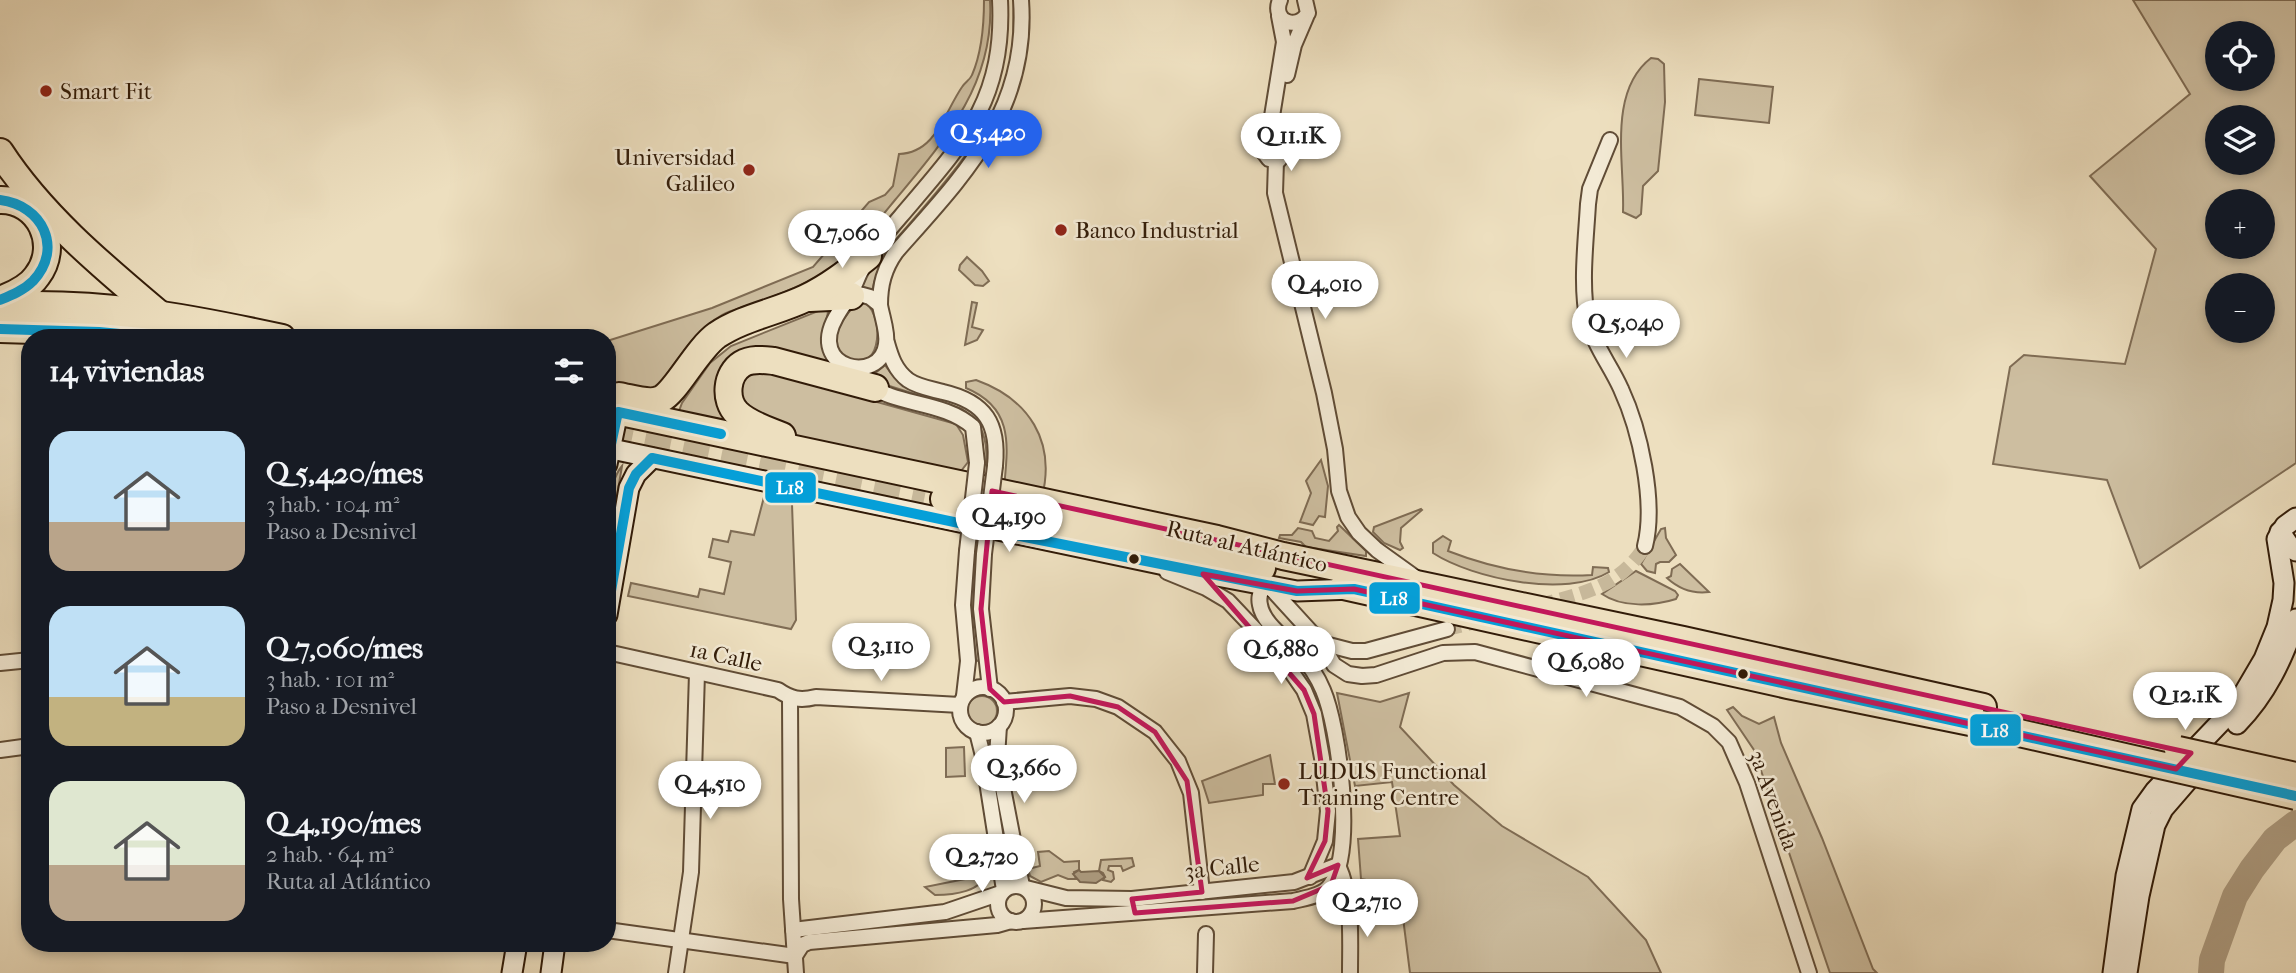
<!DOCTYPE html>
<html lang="es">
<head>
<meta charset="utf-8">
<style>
  body { margin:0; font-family:"IM FELL French Canon",serif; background:#20242c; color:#f1f3f6; height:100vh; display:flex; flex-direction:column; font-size:26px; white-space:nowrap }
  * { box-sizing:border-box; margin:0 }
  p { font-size:23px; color:#9ea1a6 }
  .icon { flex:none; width:38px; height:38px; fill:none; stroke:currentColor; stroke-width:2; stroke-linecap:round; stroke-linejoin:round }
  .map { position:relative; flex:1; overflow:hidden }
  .details { position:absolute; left:21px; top:329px; width:595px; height:623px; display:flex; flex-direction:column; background:#171b24; border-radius:28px; box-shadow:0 4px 10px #0003 }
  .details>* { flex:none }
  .controls { position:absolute; left:2205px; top:21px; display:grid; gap:14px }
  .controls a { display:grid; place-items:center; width:70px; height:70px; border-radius:50%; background:#171b24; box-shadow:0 4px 10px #0003; font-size:35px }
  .price { position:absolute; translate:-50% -60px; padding:0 16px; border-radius:24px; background:#fff; color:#222; font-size:23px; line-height:46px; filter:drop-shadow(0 2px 4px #0008) }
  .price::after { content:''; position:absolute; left:50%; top:42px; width:21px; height:16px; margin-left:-10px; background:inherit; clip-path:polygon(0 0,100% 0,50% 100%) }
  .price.current { background:#2563eb; color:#fff }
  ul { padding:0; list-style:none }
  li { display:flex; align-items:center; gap:21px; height:175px; padding:0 28px }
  li span { display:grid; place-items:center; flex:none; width:196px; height:140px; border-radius:21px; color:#555 }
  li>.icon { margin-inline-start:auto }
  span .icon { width:84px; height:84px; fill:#fffc; stroke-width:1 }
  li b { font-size:30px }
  h2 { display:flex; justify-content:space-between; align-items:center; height:84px; padding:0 28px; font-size:30px }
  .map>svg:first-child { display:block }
</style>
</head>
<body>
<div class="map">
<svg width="2296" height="973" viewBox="0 0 2296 973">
  <rect width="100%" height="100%" fill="#eddfbf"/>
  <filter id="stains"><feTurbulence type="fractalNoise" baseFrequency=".00286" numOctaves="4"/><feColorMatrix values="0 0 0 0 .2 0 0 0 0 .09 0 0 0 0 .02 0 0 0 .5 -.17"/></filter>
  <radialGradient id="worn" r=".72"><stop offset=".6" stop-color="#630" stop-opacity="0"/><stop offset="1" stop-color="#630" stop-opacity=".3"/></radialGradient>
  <!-- green -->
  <g fill="#cdbea0" stroke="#7f6c54" stroke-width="2" fill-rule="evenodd">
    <path d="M984,0H990C995,83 945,140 895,200C873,227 850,257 820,275C799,287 775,296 752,304C742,308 731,310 722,315C693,331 675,364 656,390H646L607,383V341L712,308L813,267L869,202L885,195L893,186L899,154C936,153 944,113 962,87C965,82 970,80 972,75C982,52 984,24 984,0Z"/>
    <path d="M2133,0H2296V463L2140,568L2107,480L1993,464L2010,367L2024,355L2125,364L2156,249L2090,176L2190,94ZM2217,33H2263V79H2217ZM2217,117H2263V163H2217ZM2217,201H2263V247H2217ZM2217,285H2263V331H2217Z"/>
    <path d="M1014,1C1023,85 978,148 926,207C902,234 878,256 872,292L869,293L860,287L868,273C915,213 989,145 1010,71C1016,48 1012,23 1014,1Z"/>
    <path d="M1651,58L1658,59L1664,64L1665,102L1658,171L1643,186L1641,214L1636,218L1623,212C1625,164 1607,92 1651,58Z"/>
    <polygon points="1699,79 1773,87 1769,123 1695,115"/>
    <polygon points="967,257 982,271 989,281 983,286 975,285 959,270 960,265"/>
    <path d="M861,301C885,308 884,376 848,359C821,347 845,311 861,301Z"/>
    <polygon points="972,302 977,303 972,327 983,330 977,340 965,345"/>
    <polygon points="823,309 828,312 822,343 832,364 743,357 732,423 679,411 682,403 710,363 731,346"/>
    <path d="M885,365C910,405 974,391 988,432C991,441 989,455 990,465L986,464C988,440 983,423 962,409L880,383L873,375Z"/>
    <polygon points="757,370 816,382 870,400 956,424 963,435 968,462 958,475 821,448 746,410 738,388 740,382"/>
    <path d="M976,380C1029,399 1056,441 1042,497L1004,488C1008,445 1014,408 966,388V382Z"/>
    <polygon points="1321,460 1328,486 1325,517 1319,516 1313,525 1300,522 1311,493 1306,481"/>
    <path d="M622,466L607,555C607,531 606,485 622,466Z"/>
    <polygon points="764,497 792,504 796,620 791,629 628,596 631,583 698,597 700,589 724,594 731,562 709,557 713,539 728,542 731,531 754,535"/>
    <polygon points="1421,509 1422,510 1401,528 1400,542 1403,548 1400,550 1384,543 1373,532 1374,527"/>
    <polygon points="1339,525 1366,551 1366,556 1306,547 1301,542 1279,538 1280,535 1292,535 1298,528 1312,531 1315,538 1329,541 1338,531 1337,527"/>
    <polygon points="1665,528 1666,538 1676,555 1669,562 1660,562 1656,564 1655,573 1647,571 1641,564 1661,529"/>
    <path d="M1443,536L1451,541L1448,551C1494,569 1542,578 1592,575L1593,567L1608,568L1609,572C1567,598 1473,579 1433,553V543Z"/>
    <path d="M974,553H978L974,585V607L980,661H978L976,660C972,623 969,589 974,553Z"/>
    <path d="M1680,564L1709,592C1693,594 1679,589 1667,578L1671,576L1672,569Z"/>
    <path d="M1636,571L1675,591L1678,595L1676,599C1654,606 1622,608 1602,594Z"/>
    <polygon points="1337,693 1380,702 1409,693 1400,727 1454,785 1502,826 1588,877 1646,940 1661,973 1410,973 1399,886 1361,879 1358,839 1400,836 1392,782 1355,786"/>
    <circle cx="982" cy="711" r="15"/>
    <polygon points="1733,707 1742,716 1759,724 1774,717 1781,743 1822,838 1873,969 1877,973 1830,973 1754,750 1727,710"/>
    <polygon points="964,747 965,776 946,777 946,748"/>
    <polygon points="1270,755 1275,784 1263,784 1263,795 1209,803 1202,781"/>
    <polygon points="1049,851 1064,862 1079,861 1079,870 1074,872 1076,879 1068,879 1058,875 1041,882 1030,876 1028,869 1040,866 1038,852"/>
    <polygon points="1132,858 1134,866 1123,871 1121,866 1109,866 1108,870 1113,872 1114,879 1111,882 1103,880 1105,877 1103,873 1099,871 1101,860"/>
    <path d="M983,865L987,871C983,892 953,895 935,895L925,887L965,879L984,871Z"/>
  </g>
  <!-- water -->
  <polygon fill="#ad9c81" stroke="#7b6851" stroke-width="2" points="1079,870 1081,872 1099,871 1105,877 1096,883 1080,882 1073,874"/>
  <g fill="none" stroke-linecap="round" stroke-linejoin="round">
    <!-- river -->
    <polyline stroke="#ad9c81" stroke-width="26" points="2211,973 2212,960 2235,896 2252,869 2275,839 2296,823"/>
    <!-- street-tunnel -->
    <g stroke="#c7b89a" stroke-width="14" stroke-dasharray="14 7" stroke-linecap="butt">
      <path d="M1540,605C1583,593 1620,587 1645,546"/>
      <polyline points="1447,629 1480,621"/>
    </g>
    <!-- highway-tunnel -->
    <polyline stroke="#c7b89a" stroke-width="26" stroke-dasharray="26 13" stroke-linecap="butt" points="607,431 925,495"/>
    <defs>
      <g id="street">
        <path d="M1280,0C1271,21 1297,32 1308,13L1305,0"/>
        <polyline points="1287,75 1294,45 1306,17"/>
        <path d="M1610,140L1590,189L1588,204C1586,240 1580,287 1588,322C1595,347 1611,366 1621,389C1640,430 1656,502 1645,546"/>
        <polyline points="1268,141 1275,139 1284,144 1285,151 1279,160 1269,159 1263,151 1268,141 1284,42 1279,16"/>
        <polyline points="1276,161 1275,193 1324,393 1335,449 1339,491 1348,517 1359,533 1377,550 1416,578"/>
        <path d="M859,294L870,297L880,305C882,317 888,332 886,344C881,385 806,370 836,317C842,307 847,297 859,294Z"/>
        <path d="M851,296C860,264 880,240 901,216C963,143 1005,101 1000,0"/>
        <path d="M880,305C880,285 884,269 896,252C964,175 1029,111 1021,0"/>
        <path d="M887,343C891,357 895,370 908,380C918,387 932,389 943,392C986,402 999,424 995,466"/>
        <path d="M870,384C893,406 943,400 973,427L977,463"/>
        <polyline points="984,554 981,609 990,689"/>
        <polyline points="1167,572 1206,588 1228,601 1281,657 1304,690 1314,714 1322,758 1328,811 1325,841 1310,877"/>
        <polyline points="1268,585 1321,643 1334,665 1348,674 1362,676 1376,675 1443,653 1475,652 1680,707 1713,726 1729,742 1747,783 1809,973"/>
        <polyline points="1321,643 1352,651 1366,651 1447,629"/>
        <path d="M607,652L778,690C791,699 800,701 816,697L960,705"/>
        <polyline points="0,663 30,660"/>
        <circle cx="983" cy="710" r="23"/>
        <polyline points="964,696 968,661 963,605 967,551"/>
        <polyline points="790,698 791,899 796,973"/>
        <polyline points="1004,702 1070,696 1096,699 1118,707 1155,732 1178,761 1191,793 1202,892"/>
        <polyline points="999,726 997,757 1022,886"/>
        <polyline points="977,732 983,756 1004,890"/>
        <polyline points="0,750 30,746"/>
        <path d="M1338,865C1353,899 1350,936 1350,973"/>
        <circle cx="1016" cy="904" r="18"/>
        <polyline points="1026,888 1066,898 1132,899 1294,882 1338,865"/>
        <path d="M1023,921L1293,901C1305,898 1324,896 1331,884C1355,850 1339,727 1323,690C1318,678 1309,664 1300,654C1288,640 1263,624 1260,605C1258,597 1261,591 1264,584"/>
        <polyline points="607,930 795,956 802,945 809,942 997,925 1011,921"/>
        <polyline points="793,930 945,912 1001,893"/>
        <polyline points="676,973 691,872 697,673"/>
        <polyline points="1205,973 1206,934"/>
      </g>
      <g id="secondary">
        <polyline points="607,448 1212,575 1297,591 1354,589"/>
        <polyline points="607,464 618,412"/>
        <polyline points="2280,532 2291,548 2296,551"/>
        <polyline points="607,615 629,488 636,474 652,458"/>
        <path d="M2237,724C2266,694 2283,659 2296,619"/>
        <polyline points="512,973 517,943"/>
        <polyline points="551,973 555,943"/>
        <polyline points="2113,973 2126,876 2142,809 2155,791 2237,705 2264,659 2277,627 2283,600 2284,583 2277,539 2285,526 2296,518"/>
        <polyline points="2127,973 2139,896 2155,825 2163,809 2201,765"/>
      </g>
      <g id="highway">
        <path d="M0,152C41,215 101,265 158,313"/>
        <path d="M0,200C39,199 61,245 37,276C29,288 13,295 0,300"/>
        <polyline points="810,298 851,296"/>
        <path d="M0,306C100,301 186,317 282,338"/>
        <polyline points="0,329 99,332 165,338"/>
        <path d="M619,396C631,398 650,405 661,399C676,392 697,349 717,335C744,317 777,312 806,298C829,287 848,272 868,256"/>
        <polyline points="607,409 1217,539 1283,556 1683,640 1983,707"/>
        <path d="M782,436C767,430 748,424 737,413C724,400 726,374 742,364C752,358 764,360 774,361L875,388"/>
        <polyline points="944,499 1262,568"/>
        <polyline points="1344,586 1788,685 1980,724"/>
      </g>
    </defs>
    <!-- street casing -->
    <use href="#street" stroke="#604c36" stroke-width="18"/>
    <!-- secondary casing -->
    <use href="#secondary" stroke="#311b08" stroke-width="23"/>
    <!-- highway casing -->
    <use href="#highway" stroke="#311b08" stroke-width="30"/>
    <!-- street -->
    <use href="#street" stroke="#f3ead5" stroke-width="14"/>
    <!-- secondary -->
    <use href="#secondary" stroke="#f3ead5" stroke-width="19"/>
    <!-- highway -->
    <use href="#highway" stroke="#eddfbf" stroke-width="26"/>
    <defs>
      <g id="street-bridge">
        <polyline points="967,551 977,463"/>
        <polyline points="984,554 995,466"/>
      </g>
      <g id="highway-bridge">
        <polyline points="1980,724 2296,796"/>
        <polyline points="2178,750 2296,776"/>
      </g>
    </defs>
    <!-- street-bridge casing -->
    <use href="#street-bridge" stroke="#604c36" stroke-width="18" stroke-linecap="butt"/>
    <!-- highway-bridge casing -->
    <use href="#highway-bridge" stroke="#311b08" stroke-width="30" stroke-linecap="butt"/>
    <!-- street-bridge -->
    <use href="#street-bridge" stroke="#f3ead5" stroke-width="14"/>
    <!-- highway-bridge -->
    <use href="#highway-bridge" stroke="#eddfbf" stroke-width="26"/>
    <defs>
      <g id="bus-1">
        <path d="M0,200C42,205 64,248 33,281C24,290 12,295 0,300"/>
        <polyline points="0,329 99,332 162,338"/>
        <polyline points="607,463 618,412 721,434"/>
        <polyline points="607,614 629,488 636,474 652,458 1025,537 1297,591 1354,589 2296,796"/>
      </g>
    </defs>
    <!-- bus-1 casing -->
    <use href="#bus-1" stroke="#f3ead5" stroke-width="16"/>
    <!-- bus-1 -->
    <use href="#bus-1" stroke="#059fd8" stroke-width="10"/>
  </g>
  <!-- marked area -->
  <path fill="none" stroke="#c2185b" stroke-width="5" stroke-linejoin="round" d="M992,491L2191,753L2176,769L1354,589L1297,591L1203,574L1304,690L1314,714L1328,811L1325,841L1307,878L1338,865L1331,885L1293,901L1135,913L1132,899L1202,892L1187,781L1155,732L1118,707L1070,696L1004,702L990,689L981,609Z"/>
  <!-- markers -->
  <g fill="#8f2418" stroke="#f3ead5" stroke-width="2.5">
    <circle cx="46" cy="91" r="7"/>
    <circle cx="749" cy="170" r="7"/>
    <circle cx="1061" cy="230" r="7"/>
    <circle cx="1284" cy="784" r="7"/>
  </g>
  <g fill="#311b08" stroke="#f3ead5" stroke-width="2.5">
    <circle cx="1134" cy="559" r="6"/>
    <circle cx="1743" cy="674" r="6"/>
  </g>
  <g text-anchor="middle" stroke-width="5" stroke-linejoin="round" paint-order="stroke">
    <!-- poi labels -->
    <g font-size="23" fill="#311b08" stroke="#f3ead5" text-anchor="start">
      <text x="60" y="99">Smart Fit</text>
      <text x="735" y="165" text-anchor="end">Universidad<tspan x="735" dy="26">Galileo</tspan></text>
      <text x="1075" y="238">Banco Industrial</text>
      <text x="1298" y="779">LUDUS Functional<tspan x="1298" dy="26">Training Centre</tspan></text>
    </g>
    <!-- street labels -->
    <g font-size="23" fill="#311b08" stroke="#f3ead5">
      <text transform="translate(1247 546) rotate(13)" y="8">Ruta al Atlántico</text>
      <text transform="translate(726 656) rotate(12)" y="8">1a Calle</text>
      <text transform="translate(1774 800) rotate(70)" y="8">3a Avenida</text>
      <text transform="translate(1222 867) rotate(-6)" y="8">3a Calle</text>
    </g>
  </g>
  <g stroke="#f3ead5" stroke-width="2.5">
    <rect x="764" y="471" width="53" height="33" rx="7" fill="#059fd8"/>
    <rect x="1368" y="581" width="53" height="34" rx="7" fill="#059fd8"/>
    <rect x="1969" y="713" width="53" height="34" rx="7" fill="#059fd8"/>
  </g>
  <g font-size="19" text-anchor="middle" font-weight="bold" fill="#fff">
    <text x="790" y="494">L18</text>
    <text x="1394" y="605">L18</text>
    <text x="1995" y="737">L18</text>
  </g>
  <rect width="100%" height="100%" filter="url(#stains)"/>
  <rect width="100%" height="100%" fill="url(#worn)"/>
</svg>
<div class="controls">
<a><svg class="icon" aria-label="locate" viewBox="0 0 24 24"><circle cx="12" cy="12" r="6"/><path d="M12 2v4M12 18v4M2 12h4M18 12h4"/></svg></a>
<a><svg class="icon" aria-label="layers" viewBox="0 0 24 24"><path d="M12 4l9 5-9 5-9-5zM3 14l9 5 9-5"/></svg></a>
<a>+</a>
<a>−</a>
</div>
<b class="price current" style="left:988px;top:170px">Q 5,420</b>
<b class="price" style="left:1291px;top:173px">Q 11.1K</b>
<b class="price" style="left:842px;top:270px">Q 7,060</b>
<b class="price" style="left:1325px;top:321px">Q 4,010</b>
<b class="price" style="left:1626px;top:360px">Q 5,040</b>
<b class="price" style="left:1009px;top:554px">Q 4,190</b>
<b class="price" style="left:881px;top:683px">Q 3,110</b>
<b class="price" style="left:1281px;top:686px">Q 6,880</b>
<b class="price" style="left:1586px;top:699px">Q 6,080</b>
<b class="price" style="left:2185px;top:732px">Q 12.1K</b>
<b class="price" style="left:1024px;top:805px">Q 3,660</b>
<b class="price" style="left:710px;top:821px">Q 4,510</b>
<b class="price" style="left:982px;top:894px">Q 2,720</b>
<b class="price" style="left:1367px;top:939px">Q 2,710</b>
<section class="details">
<h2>14 viviendas<svg class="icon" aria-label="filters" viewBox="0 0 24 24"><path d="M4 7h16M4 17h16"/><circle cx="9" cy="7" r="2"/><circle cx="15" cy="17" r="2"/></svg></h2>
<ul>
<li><span style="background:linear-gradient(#bfe0f5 65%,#b9a48a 0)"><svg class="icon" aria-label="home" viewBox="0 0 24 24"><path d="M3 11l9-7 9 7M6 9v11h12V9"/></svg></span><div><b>Q 5,420/mes</b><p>3 hab. · 104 m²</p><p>Paso a Desnivel</p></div></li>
<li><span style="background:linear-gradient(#bfe0f5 65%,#c2b280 0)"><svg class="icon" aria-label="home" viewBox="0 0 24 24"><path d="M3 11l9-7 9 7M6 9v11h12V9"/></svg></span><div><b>Q 7,060/mes</b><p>3 hab. · 101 m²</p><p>Paso a Desnivel</p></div></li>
<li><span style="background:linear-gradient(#dfe7d0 60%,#b9a48a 0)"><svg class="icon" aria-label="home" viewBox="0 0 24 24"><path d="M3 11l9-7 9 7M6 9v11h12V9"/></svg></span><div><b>Q 4,190/mes</b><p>2 hab. · 64 m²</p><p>Ruta al Atlántico</p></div></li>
</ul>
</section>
</div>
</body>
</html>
